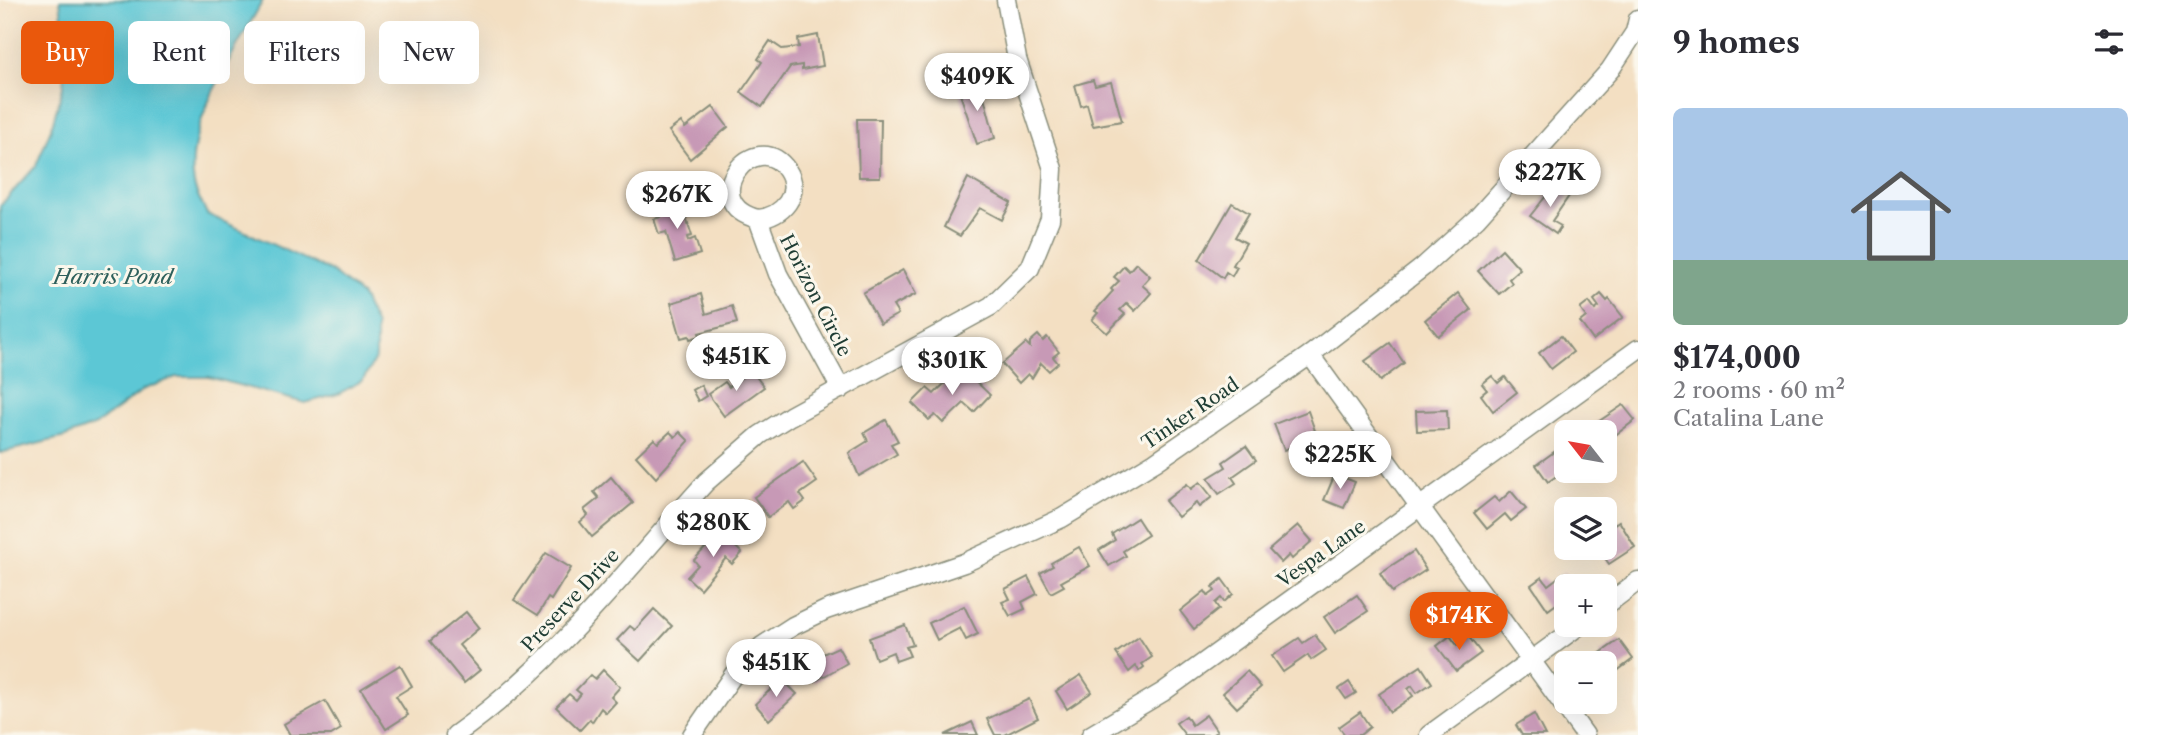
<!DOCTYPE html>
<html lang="en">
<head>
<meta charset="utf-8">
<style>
  body { margin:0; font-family:"Libre Caslon Text",serif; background:#f2f2f3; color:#2b2b33; height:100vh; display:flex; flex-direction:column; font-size:26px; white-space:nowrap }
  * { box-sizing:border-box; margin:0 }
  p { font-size:23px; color:#7c7c81 }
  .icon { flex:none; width:38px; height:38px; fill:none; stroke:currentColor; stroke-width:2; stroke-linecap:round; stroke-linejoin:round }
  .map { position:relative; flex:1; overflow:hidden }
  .sheet { display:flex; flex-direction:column; background:#fff; width:525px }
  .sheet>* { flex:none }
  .banner { position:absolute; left:21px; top:21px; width:665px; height:63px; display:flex; gap:14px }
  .needle { width:46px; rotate:301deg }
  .tools { position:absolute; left:1554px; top:420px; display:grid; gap:14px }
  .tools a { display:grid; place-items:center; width:63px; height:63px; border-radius:10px; background:#fff; box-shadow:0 7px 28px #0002; font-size:35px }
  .price { position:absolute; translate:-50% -60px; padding:0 16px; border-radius:24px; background:#fff; color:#222; font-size:23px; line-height:46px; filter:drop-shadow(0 2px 4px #0008) }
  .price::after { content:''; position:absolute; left:50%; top:42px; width:21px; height:16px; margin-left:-10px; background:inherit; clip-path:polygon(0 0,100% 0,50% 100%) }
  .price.on { background:#ea580c; color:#fff }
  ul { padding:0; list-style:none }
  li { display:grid; align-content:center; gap:14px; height:371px; padding:0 35px }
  li span { display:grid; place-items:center; height:217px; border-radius:10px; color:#555 }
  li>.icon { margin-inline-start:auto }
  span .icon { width:126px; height:126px; fill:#fffc; stroke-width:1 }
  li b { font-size:30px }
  h2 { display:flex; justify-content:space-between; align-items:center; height:84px; padding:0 35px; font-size:30px }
  .tag { padding:0 24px; border-radius:10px; background:#fff; box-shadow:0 7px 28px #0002; font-size:24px; line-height:63px }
  .tag.on { background:#ea580c; color:#fff }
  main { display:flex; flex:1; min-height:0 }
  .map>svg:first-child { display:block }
</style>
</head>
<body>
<main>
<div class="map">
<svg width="1638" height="735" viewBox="0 0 1638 735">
  <rect width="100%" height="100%" fill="#fbf7ec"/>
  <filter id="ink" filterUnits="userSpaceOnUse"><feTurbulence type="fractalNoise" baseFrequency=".0143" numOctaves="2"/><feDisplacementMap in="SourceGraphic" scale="14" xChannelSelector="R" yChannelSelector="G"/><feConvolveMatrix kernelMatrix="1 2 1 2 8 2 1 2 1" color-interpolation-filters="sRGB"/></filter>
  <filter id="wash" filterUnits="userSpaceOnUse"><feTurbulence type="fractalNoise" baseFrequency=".00686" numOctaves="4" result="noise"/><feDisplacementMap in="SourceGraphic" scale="28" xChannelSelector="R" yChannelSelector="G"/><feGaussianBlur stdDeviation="1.57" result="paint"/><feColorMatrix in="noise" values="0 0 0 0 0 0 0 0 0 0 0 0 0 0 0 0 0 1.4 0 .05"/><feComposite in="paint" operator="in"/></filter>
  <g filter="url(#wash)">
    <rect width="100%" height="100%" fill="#f3dfc2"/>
    <!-- water -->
    <path fill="#5cc7d5" stroke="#3e8284" stroke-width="2" d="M60,0H263C236,51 183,125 194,184C196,194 203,205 207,214L332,272L362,296L376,326V357L363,380L338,394L305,403L209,377H176L144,389L96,425L65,437L0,453V206L36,166L51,129L63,87L66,54Z"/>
    <g id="blocks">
      <!-- building -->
      <g fill="#c799b6">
        <polygon points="818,35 823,66 802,70 802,65 790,67 762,107 741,92 762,62 758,59 770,41 782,49 799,47 798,39"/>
        <polygon points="1093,80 1095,86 1111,82 1122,121 1093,126 1087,104 1081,106 1075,85"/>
        <polygon points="975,82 980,98 984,97 995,138 977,144 958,88"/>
        <polygon points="713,107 728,127 690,159 669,131 681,122 685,128"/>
        <polygon points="857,119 881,119 880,177 859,177"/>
        <polygon points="968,178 1011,203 1002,220 980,208 960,236 944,227"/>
        <polygon points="1554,186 1569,196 1552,221 1561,226 1556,234 1530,216"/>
        <polygon points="681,201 692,236 687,237 688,241 695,238 700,254 675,262 666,232 659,234 654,219 661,217 659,208"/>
        <polygon points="1232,203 1249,213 1235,237 1246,243 1233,265 1237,267 1232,276 1226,272 1223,278 1199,260"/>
        <polygon points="1502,249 1520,269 1509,279 1512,283 1499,294 1478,271"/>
        <polygon points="1136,263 1150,276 1142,285 1151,293 1135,311 1127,303 1120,310 1125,314 1107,333 1092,320 1098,313 1095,311 1113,291 1111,289 1119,281 1114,277 1124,266 1129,271"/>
        <polygon points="903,270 916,294 893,306 898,314 880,324 863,293"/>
        <polygon points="1458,293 1471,310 1438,336 1425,320"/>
        <polygon points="701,294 706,314 732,306 737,323 699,333 700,336 690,339 689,336 681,338 671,303"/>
        <polygon points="1601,294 1607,301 1609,299 1623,317 1593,340 1580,322 1586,317 1580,309 1589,302 1595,310 1599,307 1594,300"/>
        <polygon points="1038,335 1043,341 1047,337 1059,352 1053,357 1058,363 1049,371 1041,363 1032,378 1028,374 1019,383 1002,364 1026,343 1030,347 1030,342"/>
        <polygon points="1561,336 1573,352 1551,369 1539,353"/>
        <polygon points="1390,343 1404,363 1380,381 1365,361"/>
        <polygon points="961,367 990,395 974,412 964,403 943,423 935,415 929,420 912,403 927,388 934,394"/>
        <polygon points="751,370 764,387 724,416 708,394 725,382 729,387"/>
        <polygon points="1492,376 1498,383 1505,377 1517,392 1493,411 1481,395 1487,390 1482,384"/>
        <polygon points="701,385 706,396 698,401 692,390"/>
        <polygon points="1623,405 1635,420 1605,443 1605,432 1583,432"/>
        <polygon points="1447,410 1448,430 1417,431 1416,411"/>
        <polygon points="1308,411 1315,431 1304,435 1306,441 1284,450 1274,424"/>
        <polygon points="886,420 898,441 891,444 897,454 859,476 849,453 868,441 864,433"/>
        <polygon points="670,432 675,437 680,432 689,441 656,478 636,456 654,439 658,443"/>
        <polygon points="1246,446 1256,460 1232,477 1236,483 1219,494 1208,478 1226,467 1223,462"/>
        <polygon points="1558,449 1566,459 1566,469 1548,482 1536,465"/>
        <polygon points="803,462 817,482 800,494 805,501 794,509 789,502 768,517 754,497"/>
        <polygon points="1335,474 1355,482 1344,508 1324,500"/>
        <polygon points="611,477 633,503 592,537 580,522 588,515 584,510 599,498 594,492"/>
        <polygon points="1200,482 1212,497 1199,507 1196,503 1178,517 1165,501 1187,484 1191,489"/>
        <polygon points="1511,491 1526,509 1511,521 1505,514 1487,529 1474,513 1494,497 1499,502"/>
        <polygon points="1137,518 1148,535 1123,551 1126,556 1109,566 1099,550 1115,540 1112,534"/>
        <polygon points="1619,521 1635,547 1609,564 1598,548 1605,548 1605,530"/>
        <polygon points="1298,525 1312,541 1292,559 1289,555 1281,563 1269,550"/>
        <polygon points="720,532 742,553 732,564 726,558 700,589 687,577 698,565 694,560"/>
        <polygon points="1079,547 1090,566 1061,582 1064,586 1051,593 1040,573 1053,566 1051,563"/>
        <polygon points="1414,551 1426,570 1392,592 1380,573"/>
        <polygon points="546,553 571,568 551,600 548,598 538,615 514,600"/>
        <polygon points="1564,573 1573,586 1566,586 1566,597 1548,610 1531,585 1542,577 1548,585"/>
        <polygon points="1028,577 1037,594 1022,602 1025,609 1010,616 1002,602 1010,599 1005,589"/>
        <polygon points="1222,579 1233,594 1224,602 1221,598 1215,603 1219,609 1194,629 1180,611 1205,591 1208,596 1215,591 1212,587"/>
        <polygon points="1357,595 1368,611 1335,633 1324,617"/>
        <polygon points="964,606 978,634 966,640 960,628 937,640 929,623"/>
        <polygon points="654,609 672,626 640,661 617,640 630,626 635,630"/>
        <polygon points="466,612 479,628 459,645 480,670 464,683 430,641"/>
        <polygon points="905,625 913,645 906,647 910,656 896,661 893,652 876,659 869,638"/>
        <polygon points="1315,635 1326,650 1311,660 1308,655 1283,672 1272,656 1299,638 1303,643"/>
        <polygon points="1450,636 1457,645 1468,636 1481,653 1456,671 1437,646"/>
        <polygon points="1139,637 1152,657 1142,664 1144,667 1139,671 1136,666 1129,672 1116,653"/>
        <polygon points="1619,640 1633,659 1613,674 1610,670 1605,674 1605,663 1595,663 1602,658 1599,654"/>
        <polygon points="838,647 847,663 814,682 803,663"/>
        <polygon points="400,665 412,686 396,696 408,715 386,729 361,689"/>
        <polygon points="1421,666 1432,683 1417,693 1412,686 1408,689 1413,696 1390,712 1379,694"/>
        <polygon points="603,670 620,687 611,697 616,702 606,713 601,708 592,722 590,719 580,730 556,707 569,694 576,700 581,694 576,690 590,675 595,679"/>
        <polygon points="1247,671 1261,687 1237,708 1223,693"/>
        <polygon points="1081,675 1092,692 1067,709 1056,691"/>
        <polygon points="782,679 797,694 769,720 755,704"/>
        <polygon points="1349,682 1356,693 1346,699 1339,689"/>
        <polygon points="1029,699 1038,718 1005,735 995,735 987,719"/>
        <polygon points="325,701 341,729 331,735 290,735 284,724"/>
        <polygon points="1360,712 1370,727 1360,735 1345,735 1339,727"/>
        <polygon points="1534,714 1545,735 1522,735 1516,725"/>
        <polygon points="1206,715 1217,731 1212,735 1185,735 1176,723 1186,716 1192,725"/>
        <polygon points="972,722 978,735 945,735"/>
      </g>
    </g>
  </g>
  <g filter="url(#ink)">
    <use href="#blocks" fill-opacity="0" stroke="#898e7b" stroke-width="2"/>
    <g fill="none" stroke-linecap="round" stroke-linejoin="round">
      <defs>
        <g id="minor">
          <path d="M758,219C782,217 803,194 787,170C755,124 694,203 758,219L778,274L841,389"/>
          <polyline points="1310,355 1585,735"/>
          <polyline points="1605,606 1638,581"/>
          <path d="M455,735C552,667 627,569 706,482L760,435L790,416L991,306L1030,268L1050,219L1053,169L1017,59L1006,0"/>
          <polyline points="692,735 736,671 762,646 793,626 826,610 964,563 1062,518 1155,462 1310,355 1423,267 1477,218 1610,70 1635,32 1638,19"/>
          <polyline points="1091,735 1163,692 1638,349"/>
          <polyline points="1429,735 1580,625"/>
        </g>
      </defs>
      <!-- minor casing -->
      <use href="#minor" stroke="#898e7b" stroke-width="21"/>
      <!-- minor -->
      <use href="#minor" stroke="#fff" stroke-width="18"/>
    </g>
  </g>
  <g text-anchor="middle" stroke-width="6" stroke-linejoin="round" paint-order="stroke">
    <!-- street labels -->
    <g font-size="19" fill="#1f3d34" stroke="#fbf7ec">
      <text transform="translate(816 295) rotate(63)" y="7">Horizon Circle</text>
      <text transform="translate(1190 413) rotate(-34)" y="7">Tinker Road</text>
      <text transform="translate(1321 553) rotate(-35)" y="7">Vespa Lane</text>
      <text transform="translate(570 600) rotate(-47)" y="7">Preserve Drive</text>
    </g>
    <!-- water labels -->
    <g font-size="21" font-style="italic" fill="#2e605c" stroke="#fbf7ec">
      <text x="113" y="284">Harris Pond</text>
    </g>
  </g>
</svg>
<div class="tools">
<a><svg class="needle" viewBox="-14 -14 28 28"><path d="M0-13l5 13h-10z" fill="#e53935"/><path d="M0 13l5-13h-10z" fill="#7c7c81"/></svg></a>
<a><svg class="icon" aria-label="layers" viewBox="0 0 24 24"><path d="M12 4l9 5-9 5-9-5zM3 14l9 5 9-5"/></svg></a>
<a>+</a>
<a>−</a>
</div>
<b class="price" style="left:977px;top:113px">$409K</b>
<b class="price" style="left:1550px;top:209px">$227K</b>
<b class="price" style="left:677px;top:231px">$267K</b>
<b class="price" style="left:736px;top:393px">$451K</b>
<b class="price" style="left:952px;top:397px">$301K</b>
<b class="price" style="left:1340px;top:491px">$225K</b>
<b class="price" style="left:713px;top:559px">$280K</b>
<b class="price on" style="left:1459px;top:652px">$174K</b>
<b class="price" style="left:776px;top:699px">$451K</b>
<div class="banner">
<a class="tag on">Buy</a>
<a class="tag">Rent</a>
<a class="tag">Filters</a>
<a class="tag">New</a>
</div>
</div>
<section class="sheet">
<h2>9 homes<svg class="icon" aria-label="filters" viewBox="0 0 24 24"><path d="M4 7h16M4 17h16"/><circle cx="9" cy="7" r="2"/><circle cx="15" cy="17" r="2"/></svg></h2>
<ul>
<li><span style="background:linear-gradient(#a9c7e8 70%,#7fa58c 0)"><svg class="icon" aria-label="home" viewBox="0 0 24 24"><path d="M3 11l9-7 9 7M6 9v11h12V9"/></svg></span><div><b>$174,000</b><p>2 rooms · 60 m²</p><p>Catalina Lane</p></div></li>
</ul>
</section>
</main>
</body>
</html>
